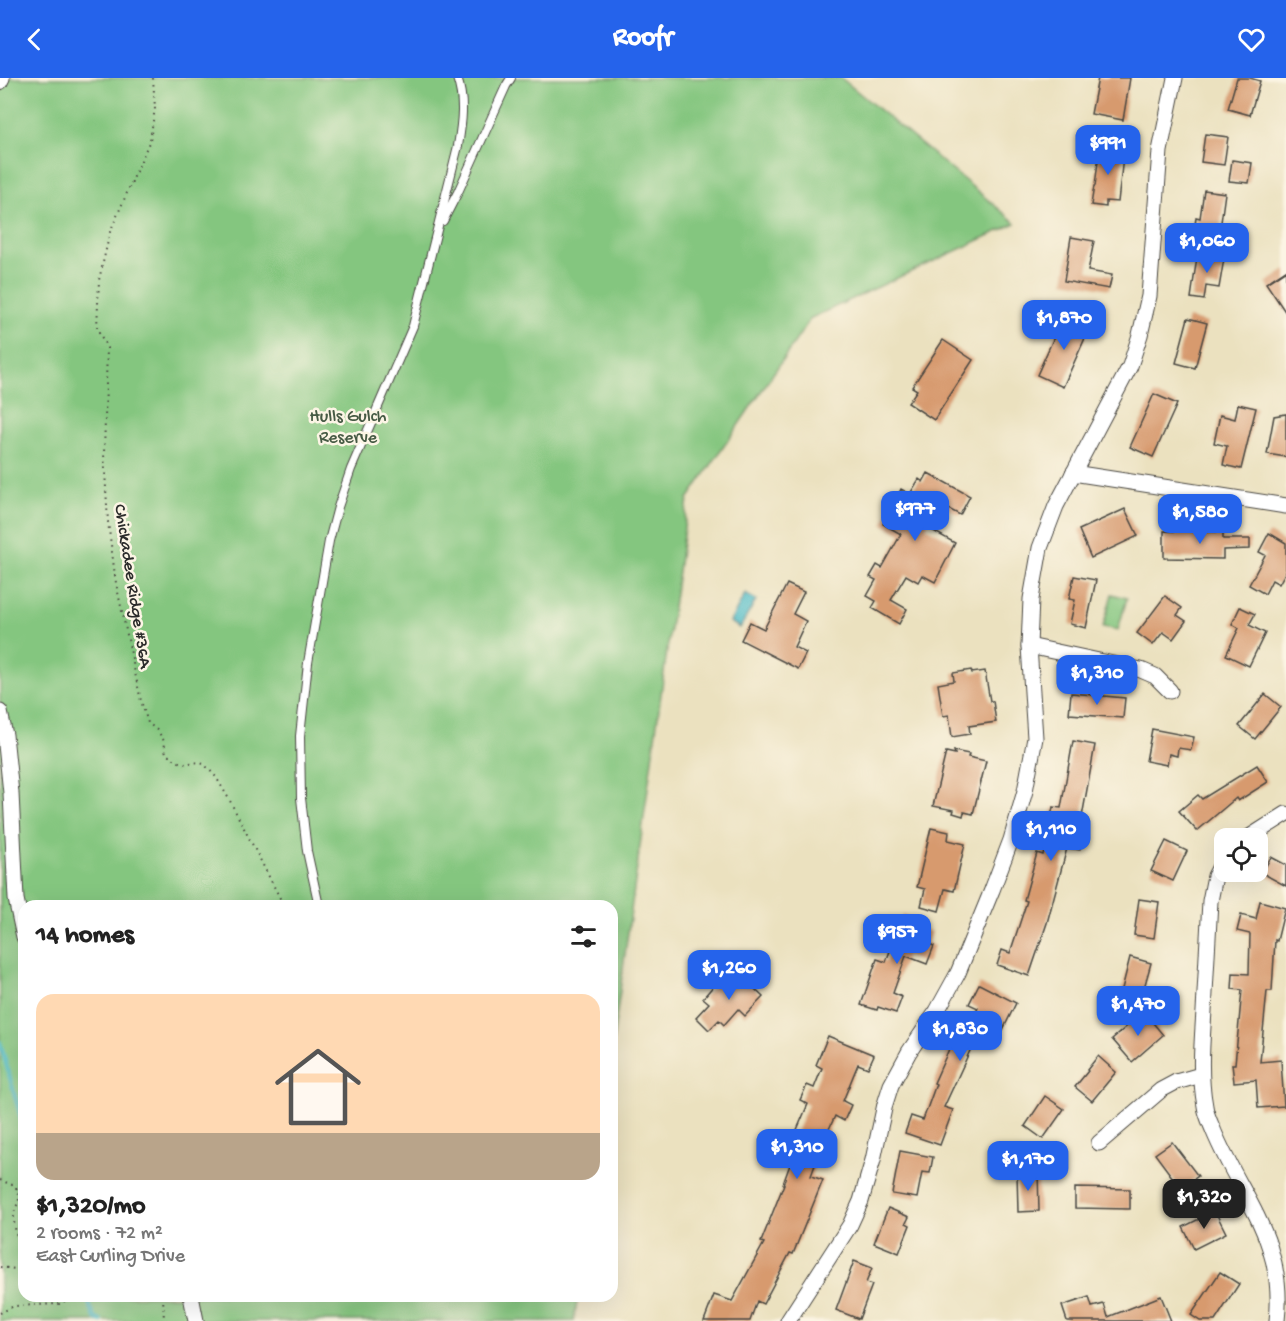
<!DOCTYPE html>
<html lang="en">
<head>
<meta charset="utf-8">
<style>
  body { margin:0; font-family:"Gochi Hand",sans-serif; background:#f6f6f6; color:#222; height:100vh; display:flex; flex-direction:column; font-size:22px; white-space:nowrap }
  * { box-sizing:border-box; margin:0 }
  p { font-size:20px; color:#767676 }
  .icon { flex:none; width:33px; height:33px; fill:none; stroke:currentColor; stroke-width:2; stroke-linecap:round; stroke-linejoin:round }
  .map { position:relative; flex:1; overflow:hidden }
  .details { position:absolute; left:18px; top:822px; width:600px; height:402px; display:flex; flex-direction:column; background:#fff; border-radius:18px; box-shadow:0 6px 24px #0002 }
  .details>* { flex:none }
  .tools { position:absolute; left:1214px; top:750px; display:grid; gap:12px }
  .tools a { display:grid; place-items:center; width:54px; height:54px; border-radius:12px; background:#fff; box-shadow:0 6px 24px #0002; font-size:30px }
  .price { position:absolute; translate:-50% -51px; padding:0 14px; border-radius:12px; background:#2563eb; color:#fff; font-size:20px; line-height:39px; filter:drop-shadow(0 2px 3px #0008) }
  .price::after { content:''; position:absolute; left:50%; top:36px; width:18px; height:14px; margin-left:-9px; background:inherit; clip-path:polygon(0 0,100% 0,50% 100%) }
  .price.active { background:#222; color:#fff }
  ul { padding:0; list-style:none }
  li { display:grid; align-content:center; gap:12px; height:318px; padding:0 18px }
  li+li { border-top:2px solid #e0e0e0 }
  li span { display:grid; place-items:center; height:186px; border-radius:18px; color:#555 }
  li>.icon { margin-inline-start:auto }
  span .icon { width:108px; height:108px; fill:#fffc; stroke-width:1 }
  li b { font-size:26px }
  h2 { display:flex; justify-content:space-between; align-items:center; height:72px; padding:0 18px; font-size:26px }
  header { display:flex; justify-content:space-between; align-items:center; height:78px; padding:0 18px; background:#2563eb; color:#fff; font-size:27px; font-weight:800 }
  .map>svg:first-child { display:block }
</style>
</head>
<body>
<header><svg class="icon" aria-label="back" viewBox="0 0 24 24"><path d="M15 5l-7 7 7 7"/></svg>Roofr<svg class="icon" aria-label="heart" viewBox="0 0 24 24"><path d="M12 20l-8-8c-3-5 5-10 8-4 3-6 11-1 8 4z"/></svg></header>
<div class="map">
<svg width="1286" height="1243" viewBox="0 0 1286 1243">
  <rect width="100%" height="100%" fill="#fcf5e5"/>
  <filter id="ink" filterUnits="userSpaceOnUse"><feTurbulence type="fractalNoise" baseFrequency=".0167" numOctaves="2"/><feDisplacementMap in="SourceGraphic" scale="12" xChannelSelector="R" yChannelSelector="G"/><feConvolveMatrix kernelMatrix="1 2 1 2 8 2 1 2 1" color-interpolation-filters="sRGB"/></filter>
  <filter id="wash" filterUnits="userSpaceOnUse"><feTurbulence type="fractalNoise" baseFrequency=".008" numOctaves="4" result="noise"/><feDisplacementMap in="SourceGraphic" scale="24" xChannelSelector="R" yChannelSelector="G"/><feGaussianBlur stdDeviation="1.35" result="paint"/><feColorMatrix in="noise" values="0 0 0 0 0 0 0 0 0 0 0 0 0 0 0 0 0 1.4 0 .05"/><feComposite in="paint" operator="in"/></filter>
  <g filter="url(#wash)">
    <rect width="100%" height="100%" fill="#ebe1bf"/>
    <!-- green -->
    <g fill="#84c67f" stroke="#587855" stroke-width="1.5">
      <polygon points="0,0 841,0 1016,145 811,240 688,421 612,970 612,828 24,828 24,1218 578,1218 574,1243 0,1243"/>
      <polygon points="1112,516 1127,520 1118,552 1103,549"/>
    </g>
    <!-- water -->
    <polygon fill="#4fbcc7" stroke="#3d7479" stroke-width="1.5" points="745,516 756,522 740,550 730,544"/>
    <g fill="none" stroke-linecap="round" stroke-linejoin="round">
      <!-- stream -->
      <g stroke="#4fbcc7" stroke-width="4">
        <polyline points="0,964 24,1051"/>
        <polyline points="86,1218 95,1240 101,1243"/>
      </g>
    </g>
    <g id="blocks">
      <!-- building -->
      <g fill="#d79a6e">
        <polygon points="1098,0 1130,0 1123,42 1091,36"/>
        <polygon points="1237,0 1250,0 1260,3 1250,37 1228,31"/>
        <polygon points="1205,56 1228,59 1224,87 1201,84"/>
        <polygon points="1100,67 1124,70 1118,124 1106,123 1106,129 1091,127 1094,108 1095,108"/>
        <polygon points="1232,82 1252,85 1249,105 1229,103"/>
        <polygon points="1204,112 1225,115 1219,159 1194,155 1196,139 1200,140"/>
        <polygon points="1071,159 1094,163 1088,193 1112,197 1109,211 1064,203"/>
        <polygon points="1208,173 1225,175 1219,210 1206,208 1204,222 1191,220 1197,179 1207,181"/>
        <polygon points="1286,192 1286,235 1266,205"/>
        <polygon points="1064,237 1090,249 1063,309 1037,297"/>
        <polygon points="1188,240 1207,245 1195,290 1176,285"/>
        <polygon points="943,262 973,282 934,342 908,325 917,312 912,309"/>
        <polygon points="1154,316 1177,326 1153,379 1130,369"/>
        <polygon points="1238,326 1256,330 1241,391 1223,387 1227,368 1214,365 1220,337 1235,341"/>
        <polygon points="1286,336 1286,379 1267,376 1274,338"/>
        <polygon points="928,395 970,418 960,437 939,426 926,449 955,465 935,504 922,497 918,504 906,497 891,522 907,531 899,546 872,530 876,523 867,518 876,502 870,499 877,487 882,490 901,456 883,446 901,411 910,416 919,401 923,404"/>
        <polygon points="1125,431 1138,458 1091,480 1079,452"/>
        <polygon points="1164,453 1223,454 1223,461 1250,461 1250,471 1223,472 1223,481 1164,480"/>
        <polygon points="1269,455 1286,465 1286,493 1279,506 1272,502 1265,516 1249,507 1265,477 1259,474"/>
        <polygon points="1074,498 1096,502 1086,550 1070,546 1075,522 1069,521"/>
        <polygon points="787,506 804,514 793,536 806,543 794,569 806,575 798,591 741,562 750,544 764,551"/>
        <polygon points="1165,518 1182,530 1177,537 1186,543 1173,561 1163,554 1153,567 1137,555"/>
        <polygon points="1240,529 1255,536 1249,547 1265,555 1249,588 1226,577 1239,550 1232,546"/>
        <polygon points="971,592 972,595 985,593 990,623 993,623 996,644 969,648 970,656 952,659 949,637 943,638 938,606 954,603 953,595"/>
        <polygon points="1071,615 1125,620 1123,640 1069,636"/>
        <polygon points="1265,616 1281,629 1255,661 1239,648"/>
        <polygon points="1152,651 1194,659 1191,672 1178,670 1177,678 1169,676 1167,687 1146,683"/>
        <polygon points="1073,663 1095,667 1080,750 1084,751 1080,772 1067,770 1047,845 1029,898 997,887 1002,872 1010,875 1027,823 1024,822 1037,775 1043,777 1053,729 1061,730"/>
        <polygon points="954,673 969,676 968,679 986,683 973,736 964,734 963,738 953,735 954,732 933,728 946,674 955,676"/>
        <polygon points="1257,687 1268,704 1238,723 1236,720 1197,753 1179,733 1198,717 1202,721"/>
        <polygon points="931,750 949,754 948,762 965,766 954,813 945,811 939,833 921,828 925,811 917,809"/>
        <polygon points="1166,763 1187,773 1173,803 1151,793"/>
        <polygon points="1271,779 1286,787 1286,808 1262,795"/>
        <polygon points="1139,821 1159,824 1154,860 1134,857"/>
        <polygon points="1260,823 1285,830 1277,863 1275,862 1272,913 1267,913 1260,984 1281,982 1284,1028 1258,1030 1256,1002 1234,1004 1232,986 1235,986 1242,912 1232,911 1233,895 1249,896 1250,856 1237,853 1241,837 1256,841"/>
        <polygon points="903,837 923,844 921,850 931,854 927,865 934,868 927,886 906,878 893,915 902,919 896,935 878,929 877,932 861,927 877,881 886,884"/>
        <polygon points="1130,879 1151,885 1141,921 1121,915"/>
        <polygon points="736,893 763,919 745,938 738,931 724,947 719,942 709,952 696,939 709,925 703,920 716,905 721,909"/>
        <polygon points="979,906 1016,925 999,960 980,951 944,1029 953,1032 940,1067 905,1055 911,1038 923,1042 936,1006 934,1005 957,953 965,957 978,930 969,926"/>
        <polygon points="1144,934 1163,957 1132,984 1112,961"/>
        <polygon points="828,958 874,977 868,990 858,986 843,1023 851,1027 844,1043 835,1038 819,1073 820,1073 811,1098 823,1102 793,1176 790,1175 763,1226 757,1223 750,1243 704,1243 714,1217 732,1223 764,1165 761,1164 784,1106 783,1106 801,1056 796,1054 808,1026 800,1022 807,1007 814,1010 822,990 816,987"/>
        <polygon points="1098,978 1116,994 1092,1023 1075,1009 1088,993 1087,992"/>
        <polygon points="1045,1018 1064,1031 1043,1061 1025,1048"/>
        <polygon points="1172,1064 1198,1098 1181,1111 1155,1076"/>
        <polygon points="900,1073 933,1079 930,1095 922,1094 917,1120 892,1116"/>
        <polygon points="1038,1093 1039,1133 1018,1134 1017,1094"/>
        <polygon points="1075,1110 1130,1111 1130,1131 1075,1130"/>
        <polygon points="888,1130 909,1139 906,1145 910,1147 899,1175 874,1165"/>
        <polygon points="1215,1133 1226,1155 1194,1171 1183,1149"/>
        <polygon points="854,1183 872,1190 866,1205 872,1207 859,1241 836,1232"/>
        <polygon points="1220,1194 1239,1206 1215,1243 1200,1243 1191,1237"/>
        <polygon points="1161,1218 1171,1243 1067,1243 1062,1228 1089,1219 1092,1229 1104,1226 1108,1239"/>
      </g>
    </g>
  </g>
  <g filter="url(#ink)">
    <use href="#blocks" fill-opacity="0" stroke="#484641" stroke-width="1.5"/>
    <g fill="none" stroke-linecap="round" stroke-linejoin="round">
      <defs>
        <g id="service">
          <polyline points="443,143 458,114 506,8 511,0"/>
          <path d="M319,828L307,773L301,720L300,658L308,585L329,463L338,429L351,391L413,248L458,68C462,44 465,23 457,0"/>
        </g>
        <g id="minor">
          <polyline points="0,4 2,0"/>
          <polyline points="1073,395 1286,428"/>
          <polyline points="1029,568 1141,592 1155,598 1170,613"/>
          <polyline points="0,634 5,657 11,715 16,821 24,859"/>
          <polyline points="1248,760 1286,736"/>
          <path d="M1224,781L1215,798L1210,823C1208,859 1206,896 1204,933C1202,965 1199,996 1205,1028C1206,1037 1211,1046 1214,1054C1242,1121 1286,1163 1277,1243"/>
          <polyline points="1099,1065 1161,1012 1176,1004 1201,997"/>
          <polyline points="191,1218 196,1243"/>
          <polyline points="788,1243 850,1147 861,1123 873,1082 885,1026 891,1007 909,974 937,933 958,895 992,812 1011,762 1025,713 1035,660 1029,568 1031,521 1040,470 1056,428 1130,288 1140,257 1149,218 1160,73 1175,0"/>
        </g>
      </defs>
      <!-- service casing -->
      <use href="#service" stroke="#484641" stroke-width="10"/>
      <!-- minor casing -->
      <use href="#minor" stroke="#484641" stroke-width="17"/>
      <!-- path -->
      <g stroke="#484641" stroke-width="2" stroke-dasharray="1.5 4.5" stroke-linecap="butt">
        <polyline points="153,0 155,30 150,62 110,154 99,202 97,250 107,270 104,376 108,444 116,505 141,623 148,645 158,653 164,663 166,676 179,684 186,686 194,684 204,686 216,699 229,721 284,828"/>
        <path d="M0,1102L15,1108C25,1124 13,1126 14,1141C14,1151 21,1173 24,1184"/>
        <polyline points="0,1189 24,1192"/>
        <polyline points="163,1218 164,1243"/>
        <polyline points="0,1235 14,1228 60,1226 72,1218"/>
      </g>
      <!-- service -->
      <use href="#service" stroke="#fff" stroke-width="8"/>
      <!-- minor -->
      <use href="#minor" stroke="#fff" stroke-width="15"/>
    </g>
  </g>
  <g text-anchor="middle" stroke-width="5" stroke-linejoin="round" paint-order="stroke">
    <!-- park labels -->
    <g font-size="18" fill="#465a44" stroke="#fcf5e5">
      <text x="348" y="343">Hulls Gulch<tspan x="348" dy="21">Reserve</tspan></text>
    </g>
    <!-- street labels -->
    <g font-size="18" fill="#2b2b2b" stroke="#fcf5e5">
      <text transform="translate(134 508) rotate(81)" y="6">Chickadee Ridge #36A</text>
    </g>
  </g>
</svg>
<div class="tools">
<a><svg class="icon" aria-label="locate" viewBox="0 0 24 24"><circle cx="12" cy="12" r="6"/><path d="M12 2v4M12 18v4M2 12h4M18 12h4"/></svg></a>
</div>
<b class="price" style="left:1108px;top:98px">$991</b>
<b class="price" style="left:1207px;top:196px">$1,060</b>
<b class="price" style="left:1064px;top:273px">$1,870</b>
<b class="price" style="left:915px;top:464px">$977</b>
<b class="price" style="left:1200px;top:467px">$1,580</b>
<b class="price" style="left:1097px;top:628px">$1,310</b>
<b class="price" style="left:1051px;top:784px">$1,110</b>
<b class="price" style="left:897px;top:887px">$957</b>
<b class="price" style="left:729px;top:923px">$1,260</b>
<b class="price" style="left:1138px;top:959px">$1,470</b>
<b class="price" style="left:960px;top:984px">$1,830</b>
<b class="price" style="left:797px;top:1102px">$1,310</b>
<b class="price" style="left:1028px;top:1114px">$1,170</b>
<b class="price active" style="left:1204px;top:1152px">$1,320</b>
<section class="details">
<h2>14 homes<svg class="icon" aria-label="filters" viewBox="0 0 24 24"><path d="M4 7h16M4 17h16"/><circle cx="9" cy="7" r="2"/><circle cx="15" cy="17" r="2"/></svg></h2>
<ul>
<li><span style="background:linear-gradient(#ffd9b3 75%,#b9a48a 0)"><svg class="icon" aria-label="home" viewBox="0 0 24 24"><path d="M3 11l9-7 9 7M6 9v11h12V9"/></svg></span><div><b>$1,320/mo</b><p>2 rooms · 72 m²</p><p>East Curling Drive</p></div></li>
</ul>
</section>
</div>
</body>
</html>
